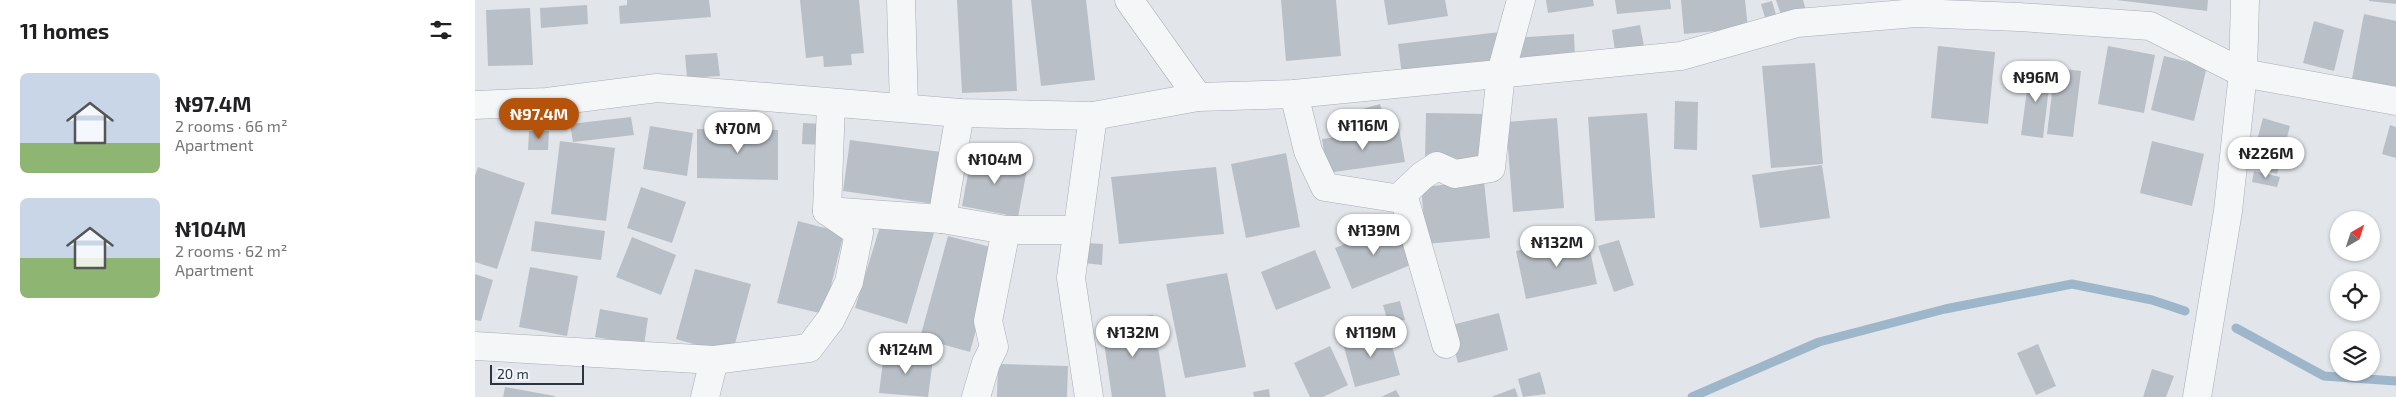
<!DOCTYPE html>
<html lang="en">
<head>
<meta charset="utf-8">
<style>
  body { margin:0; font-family:"Exo 2",sans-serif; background:#f6f6f6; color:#202124; height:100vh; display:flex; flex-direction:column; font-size:19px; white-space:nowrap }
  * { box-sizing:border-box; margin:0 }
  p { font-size:16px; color:#757577 }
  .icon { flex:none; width:28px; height:28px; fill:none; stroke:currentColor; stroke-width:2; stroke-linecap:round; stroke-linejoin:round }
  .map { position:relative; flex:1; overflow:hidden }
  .side { display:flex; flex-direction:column; background:#fff; width:475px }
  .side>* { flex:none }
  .needle { width:32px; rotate:39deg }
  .fabs { position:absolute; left:1855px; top:211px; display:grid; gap:10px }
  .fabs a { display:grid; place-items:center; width:50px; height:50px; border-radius:50%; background:#fff; box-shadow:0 1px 4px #0004; font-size:25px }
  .scale { position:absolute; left:15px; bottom:12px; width:94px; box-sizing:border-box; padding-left:5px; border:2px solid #2a3542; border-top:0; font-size:14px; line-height:18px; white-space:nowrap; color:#2a3542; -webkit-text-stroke:4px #f2f4f7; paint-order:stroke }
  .price { position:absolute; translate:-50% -42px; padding:0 11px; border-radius:18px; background:#fff; color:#222; font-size:16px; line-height:32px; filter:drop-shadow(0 1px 2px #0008) }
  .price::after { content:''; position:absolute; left:50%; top:30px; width:15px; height:11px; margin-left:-8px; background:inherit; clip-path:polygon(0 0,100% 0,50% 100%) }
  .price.active { background:#b45309; color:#fff }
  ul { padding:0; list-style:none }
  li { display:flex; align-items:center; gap:15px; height:125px; padding:0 20px }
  li span { display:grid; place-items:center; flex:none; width:140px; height:100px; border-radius:8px; color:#555 }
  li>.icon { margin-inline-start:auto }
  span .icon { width:60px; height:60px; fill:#fffc; stroke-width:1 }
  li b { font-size:21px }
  h2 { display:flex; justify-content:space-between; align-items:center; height:60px; padding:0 20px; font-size:21px }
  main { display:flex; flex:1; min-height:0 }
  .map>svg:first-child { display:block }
</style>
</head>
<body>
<main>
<section class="side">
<h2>11 homes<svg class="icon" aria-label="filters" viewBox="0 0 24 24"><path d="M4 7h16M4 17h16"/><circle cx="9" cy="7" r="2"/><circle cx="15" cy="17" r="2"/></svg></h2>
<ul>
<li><span style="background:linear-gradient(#c9d6e8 70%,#8fb573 0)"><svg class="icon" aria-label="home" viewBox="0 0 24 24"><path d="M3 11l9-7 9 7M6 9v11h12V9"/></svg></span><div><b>₦97.4M</b><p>2 rooms · 66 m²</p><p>Apartment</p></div></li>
<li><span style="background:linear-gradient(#c9d6e8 60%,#8fb573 0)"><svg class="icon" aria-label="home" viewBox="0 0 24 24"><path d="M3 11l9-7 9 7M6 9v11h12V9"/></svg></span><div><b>₦104M</b><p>2 rooms · 62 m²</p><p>Apartment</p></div></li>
</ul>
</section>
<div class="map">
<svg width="1921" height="397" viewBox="0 0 1921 397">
  <rect width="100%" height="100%" fill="#e2e6ea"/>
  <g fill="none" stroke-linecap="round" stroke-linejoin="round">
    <!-- stream -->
    <g stroke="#9eb6c9" stroke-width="9">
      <polyline points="1761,328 1849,376 1921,381"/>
      <polyline points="1217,397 1344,342 1470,309 1597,284 1677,300 1710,311"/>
    </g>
  </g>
  <!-- building -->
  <g fill="#b9bfc7">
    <polygon points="152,0 234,0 236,17 145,24 144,6 152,5"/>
    <polygon points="325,0 384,0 389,53 376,54 377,65 349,67 348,56 331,58"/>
    <polygon points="482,0 537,0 542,91 487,93"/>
    <polygon points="556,0 611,0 620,80 566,86"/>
    <polygon points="806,0 861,0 866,56 811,61"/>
    <polygon points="909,0 970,0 973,16 913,25"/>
    <polygon points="1071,0 1118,0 1119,6 1073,13"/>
    <polygon points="1140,0 1195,0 1196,9 1142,14"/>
    <polygon points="1206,0 1270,0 1273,28 1209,34"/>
    <polygon points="1301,0 1328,0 1332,14 1308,21"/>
    <polygon points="1641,0 1733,0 1732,11"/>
    <polygon points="1894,0 1921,0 1921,4 1894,1"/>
    <polygon points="1297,1 1304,25 1293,28 1286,4"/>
    <polygon points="112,5 113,24 66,28 65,8"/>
    <polygon points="55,8 58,65 13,66 11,10"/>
    <polygon points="1889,14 1921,21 1921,93 1876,84"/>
    <polygon points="1839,21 1869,30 1859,71 1828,63"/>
    <polygon points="1165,25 1169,46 1140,51 1137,30"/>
    <polygon points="1025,32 1029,63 927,75 923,44"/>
    <polygon points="1099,34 1100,58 1039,62 1037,38"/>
    <polygon points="1463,46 1520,52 1513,124 1456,118"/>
    <polygon points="1633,46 1680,55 1669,113 1623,104"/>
    <polygon points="242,53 245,76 212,78 210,55"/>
    <polygon points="1689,56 1732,66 1719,121 1676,110"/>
    <polygon points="1340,63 1348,164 1296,168 1287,66"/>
    <polygon points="1555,67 1576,70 1568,138 1546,135"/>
    <polygon points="1580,68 1606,71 1598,137 1572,134"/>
    <polygon points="1200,101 1223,102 1222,150 1199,149"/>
    <polygon points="905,104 911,126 885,132 880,111"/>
    <polygon points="951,113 1014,114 1014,160 950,160"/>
    <polygon points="1172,113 1180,218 1120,221 1113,117"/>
    <polygon points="156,117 159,135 98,142 95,124"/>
    <polygon points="1082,118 1089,208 1038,212 1031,122"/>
    <polygon points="1788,118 1815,126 1802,174 1775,166"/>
    <polygon points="328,123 352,124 350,145 327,144"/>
    <polygon points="1915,125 1921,127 1921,158 1907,154"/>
    <polygon points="175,126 218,133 212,176 168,169"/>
    <polygon points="924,128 930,162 852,173 847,139"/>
    <polygon points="222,129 303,130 303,180 222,178"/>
    <polygon points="54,131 74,131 73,150 53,150"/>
    <polygon points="375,140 466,152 459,204 368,191"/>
    <polygon points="85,141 140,148 131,221 76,214"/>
    <polygon points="1677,141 1729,154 1717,206 1665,193"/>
    <polygon points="497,152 553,164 543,217 487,206"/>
    <polygon points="811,153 825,227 771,238 756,164"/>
    <polygon points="1347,165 1355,218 1285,228 1277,175"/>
    <polygon points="3,167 50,183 22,269 0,262 0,176"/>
    <polygon points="741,167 749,234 644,244 636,177"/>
    <polygon points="1779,171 1805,177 1802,187 1777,182"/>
    <polygon points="1009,181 1015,238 951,244 946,187"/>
    <polygon points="166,187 211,202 197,243 152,228"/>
    <polygon points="408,217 459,233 432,324 380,308"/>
    <polygon points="60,221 130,231 126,260 56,251"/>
    <polygon points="323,221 369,233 349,314 302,303"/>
    <polygon points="921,223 938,264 877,289 860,248"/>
    <polygon points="473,236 523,249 495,352 445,338"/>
    <polygon points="1112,236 1122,284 1051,299 1041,251"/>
    <polygon points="157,237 201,255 186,295 141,277"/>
    <polygon points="1144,240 1159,285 1139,292 1123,246"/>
    <polygon points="612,243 628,244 627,265 610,263"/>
    <polygon points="840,250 856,288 801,310 786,272"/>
    <polygon points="55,267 103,276 92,336 44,327"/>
    <polygon points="220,269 276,284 257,355 201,339"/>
    <polygon points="752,273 771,367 710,378 691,284"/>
    <polygon points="0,274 18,280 6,321 0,320"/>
    <polygon points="925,301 930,320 913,323 908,305"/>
    <polygon points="125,309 173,318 169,345 120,337"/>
    <polygon points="1024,313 1033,350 983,363 973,326"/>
    <polygon points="678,315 691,397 637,397 626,322"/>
    <polygon points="912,328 925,375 880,387 867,340"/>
    <polygon points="1563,344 1581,386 1561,395 1542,353"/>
    <polygon points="855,346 873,385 848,397 835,397 819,363"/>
    <polygon points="409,353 458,359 453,397 404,393"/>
    <polygon points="523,364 593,366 592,397 522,397"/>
    <polygon points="1677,369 1699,376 1691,397 1668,397"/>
    <polygon points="1065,372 1071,394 1048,397 1043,379"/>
    <polygon points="30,387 80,396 80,397 28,397"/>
    <polygon points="1040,388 1043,397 1016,397"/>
    <polygon points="794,389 795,397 779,397 778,392"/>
    <polygon points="921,390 925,397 906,397"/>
  </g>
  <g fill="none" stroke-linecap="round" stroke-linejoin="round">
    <defs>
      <g id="minor">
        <polyline points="426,0 429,108"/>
        <polyline points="654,0 723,97"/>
        <polyline points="819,94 833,151 850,187 926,199 928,194"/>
        <polyline points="0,105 72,102 182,88 485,113 618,116 723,97 819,94 1206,56 1322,23 1441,13 1544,17 1675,26 1768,73 1921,101"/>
        <polyline points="352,211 467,219 531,230 601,230"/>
        <polyline points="467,219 485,113"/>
        <polyline points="971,344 928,194 947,176 962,166 980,174 1016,168 1026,73 1046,0"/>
        <polyline points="0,346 239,360 334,348 356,319 374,282 384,233 352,211 356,104"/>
        <polyline points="230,397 239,360"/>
        <polyline points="501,397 511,363 519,347 513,321 531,230"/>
        <polyline points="614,397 596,278 618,116"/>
        <polyline points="1722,397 1753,211 1768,73 1770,0"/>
      </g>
    </defs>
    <!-- minor casing -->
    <use href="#minor" stroke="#a7adb4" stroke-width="29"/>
    <!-- minor -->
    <use href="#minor" stroke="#f5f6f8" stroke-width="28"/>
  </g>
</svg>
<div class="fabs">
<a><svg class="needle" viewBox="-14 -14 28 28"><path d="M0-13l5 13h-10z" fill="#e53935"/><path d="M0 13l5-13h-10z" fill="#757577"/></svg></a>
<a><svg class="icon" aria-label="locate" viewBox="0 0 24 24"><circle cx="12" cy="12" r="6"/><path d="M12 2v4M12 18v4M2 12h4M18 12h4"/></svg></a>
<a><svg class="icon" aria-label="layers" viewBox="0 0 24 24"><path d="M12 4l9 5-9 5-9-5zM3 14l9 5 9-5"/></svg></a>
</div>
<div class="scale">20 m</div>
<b class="price" style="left:1561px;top:103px">₦96M</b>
<b class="price active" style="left:64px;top:140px">₦97.4M</b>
<b class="price" style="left:888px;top:151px">₦116M</b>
<b class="price" style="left:263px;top:154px">₦70M</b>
<b class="price" style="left:1791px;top:179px">₦226M</b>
<b class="price" style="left:520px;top:185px">₦104M</b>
<b class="price" style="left:899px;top:256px">₦139M</b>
<b class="price" style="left:1082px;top:268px">₦132M</b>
<b class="price" style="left:658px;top:358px">₦132M</b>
<b class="price" style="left:896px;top:358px">₦119M</b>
<b class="price" style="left:431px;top:375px">₦124M</b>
</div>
</main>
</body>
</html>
